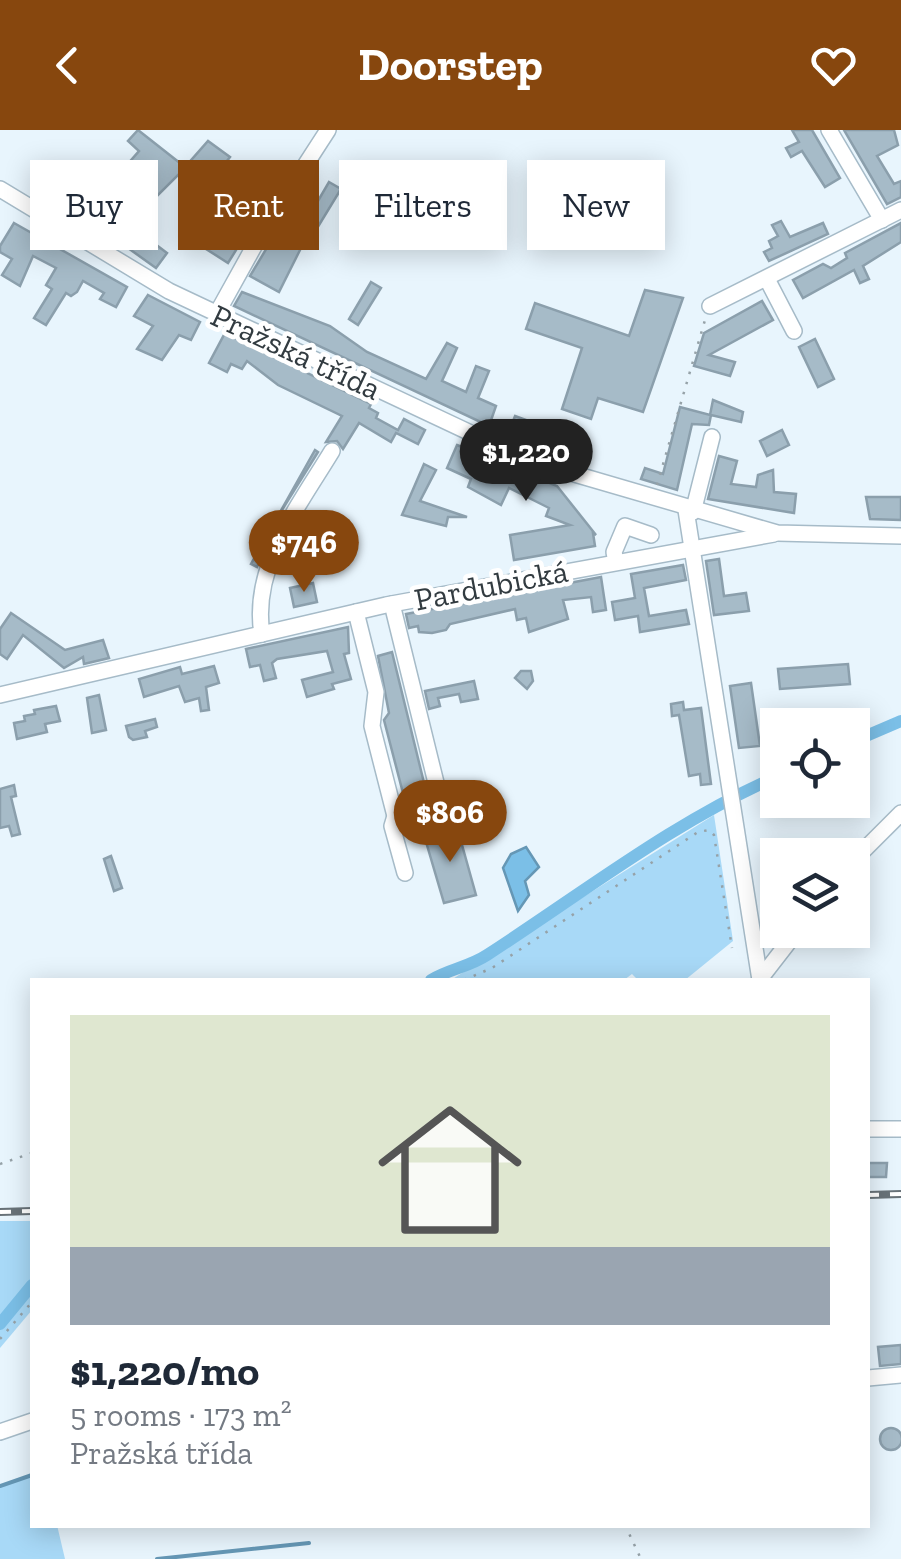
<!DOCTYPE html>
<html lang="en">
<head>
<meta charset="utf-8">
<style>
  body { margin:0; font-family:"Zilla Slab",serif; background:#f2f2f3; color:#1f2937; height:100vh; display:flex; flex-direction:column; font-size:38px; white-space:nowrap }
  * { box-sizing:border-box; margin:0 }
  p { font-size:32px; color:#747a83 }
  .icon { flex:none; width:55px; height:55px; fill:none; stroke:currentColor; stroke-width:2; stroke-linecap:round; stroke-linejoin:round }
  .map { position:relative; flex:1; overflow:hidden }
  .side { position:absolute; left:30px; top:848px; width:840px; height:550px; display:flex; flex-direction:column; background:#fff; border-radius:0px; box-shadow:0 5px 25px #0003 }
  .side>* { flex:none }
  .hud { position:absolute; left:30px; top:30px; width:842px; height:90px; display:flex; gap:20px }
  .buttons { position:absolute; left:760px; top:578px; display:grid; gap:20px }
  .buttons a { display:grid; place-items:center; width:110px; height:110px; border-radius:0px; background:#fff; box-shadow:0 5px 25px #0003; font-size:50px }
  .price { position:absolute; translate:-50% -85px; padding:0 22px; border-radius:35px; background:#87470e; color:#fff; font-size:32px; line-height:65px; filter:drop-shadow(0 2px 5px #0008) }
  .price::after { content:''; position:absolute; left:50%; top:60px; width:30px; height:22px; margin-left:-15px; background:inherit; clip-path:polygon(0 0,100% 0,50% 100%) }
  .price.active { background:#222; color:#fff }
  ul { padding:0; list-style:none }
  li { display:grid; align-content:center; gap:20px; height:530px; padding:0 40px }
  li span { display:grid; place-items:center; height:310px; border-radius:0px; color:#555 }
  li>.icon { margin-inline-start:auto }
  span .icon { width:180px; height:180px; fill:#fffc; stroke-width:1 }
  li b { font-size:42px }
  .pill { padding:0 35px; border-radius:0px; background:#fff; box-shadow:0 5px 25px #0003; font-size:35px; line-height:90px }
  .pill.active { background:#87470e; color:#fff }
  header { display:flex; justify-content:space-between; align-items:center; height:130px; padding:0 40px; background:#87470e; color:#fff; font-size:45px; font-weight:700 }
  .map>svg:first-child { display:block }
</style>
</head>
<body>
<header><svg class="icon" aria-label="back" viewBox="0 0 24 24"><path d="M15 5l-7 7 7 7"/></svg>Doorstep<svg class="icon" aria-label="heart" viewBox="0 0 24 24"><path d="M12 20l-8-8c-3-5 5-10 8-4 3-6 11-1 8 4z"/></svg></header>
<div class="map">
<svg width="901" height="1429" viewBox="0 0 901 1429">
  <rect width="100%" height="100%" fill="#e8f5fd"/>
  <!-- green -->
  <g fill="#a8d9f7">
    <polygon points="714,685 733,811 685,850 638,850 632,844 624,850 451,850"/>
    <polygon points="0,1091 32,1091 32,1180 0,1218"/>
    <polygon points="32,1346 32,1395 57,1395 65,1429 0,1429 0,1357"/>
  </g>
  <!-- water -->
  <polygon fill="#7bbfe7" stroke="#6597b5" stroke-width="2.5" points="526,717 539,737 525,751 529,765 518,781 503,738 511,724"/>
  <g fill="none" stroke-linecap="round" stroke-linejoin="round">
    <!-- stream -->
    <g stroke="#6597b5" stroke-width="4">
      <polyline points="0,1356 32,1345"/>
      <polyline points="157,1429 309,1413"/>
    </g>
    <!-- canal -->
    <g stroke="#7bbfe7" stroke-width="12">
      <polyline points="852,612 901,591"/>
      <path d="M431,850C449,839 469,837 487,825C583,763 673,692 778,646"/>
      <polyline points="0,1194 32,1155"/>
    </g>
  </g>
  <!-- building -->
  <g fill="#a6bbc8" stroke="#8b9fac" stroke-width="2.5">
    <polygon points="138,0 185,37 208,11 230,27 220,40 229,46 220,60 186,37 157,66 126,36 139,21 128,11"/>
    <polygon points="792,0 812,0 840,48 825,57 802,21 791,27 786,18 799,12"/>
    <polygon points="844,0 894,0 898,15 877,26 894,54 901,51 901,67 887,74"/>
    <polygon points="64,45 167,123 156,138 51,63"/>
    <polygon points="329,52 341,59 316,100 305,93"/>
    <polygon points="227,78 241,87 234,97 246,104 228,133 203,117"/>
    <polygon points="286,86 310,100 279,162 250,146"/>
    <polygon points="781,91 790,107 823,93 828,104 769,131 764,122 772,118 769,111 778,106 772,95"/>
    <polygon points="14,93 127,157 116,177 100,169 104,163 83,151 77,162 71,166 66,163 46,195 34,188 52,159 46,155 56,138 33,126 20,156 2,145 12,129 0,122 0,116"/>
    <polygon points="901,93 901,112 863,136 869,149 860,153 854,140 803,168 793,150 823,134 831,138 847,128 845,123"/>
    <polygon points="371,152 381,158 358,195 349,189"/>
    <polygon points="645,160 683,168 643,282 598,268 591,289 562,279 582,218 526,199 535,173 629,206"/>
    <polygon points="242,162 330,196 367,222 426,249 447,213 457,218 442,251 466,262 476,236 489,241 478,268 496,276 489,296 234,176"/>
    <polygon points="148,165 200,192 191,210 179,205 162,230 137,219 153,196 134,186"/>
    <polygon points="762,171 773,190 709,225 735,232 730,246 694,236 704,203"/>
    <polygon points="225,203 371,274 369,278 378,283 376,288 398,300 404,289 425,300 418,314 396,303 391,312 359,293 343,319 337,311 326,312 342,286 278,255 247,231 242,239 231,234 227,242 209,233"/>
    <polygon points="815,209 834,249 818,257 799,217"/>
    <polygon points="713,270 743,282 741,292 711,285 709,295 692,294 677,360 641,349 645,338 663,344 680,277 710,285"/>
    <polygon points="515,286 556,301 548,323 507,307"/>
    <polygon points="782,300 789,315 767,326 760,311"/>
    <polygon points="457,315 557,356 596,405 593,403 595,416 514,430 510,405 570,395 546,386 549,378 509,358 501,375 468,357 471,349 447,338"/>
    <polygon points="315,320 318,322 282,380 257,437 251,434"/>
    <polygon points="719,326 737,331 731,354 756,357 758,345 773,340 774,362 796,364 794,383 708,369"/>
    <polygon points="424,334 436,340 420,371 467,387 448,387 446,396 402,385"/>
    <polygon points="866,367 901,367 901,390 870,389"/>
    <polygon points="719,429 724,466 746,463 749,481 714,485 706,431"/>
    <polygon points="683,435 686,450 644,458 649,486 686,480 689,494 640,502 638,486 615,490 612,472 635,468 631,444"/>
    <polygon points="601,447 606,480 593,482 591,467 563,470 568,489 529,502 526,488 517,490 515,479 450,494 446,500 432,503 419,502 418,496 409,498 406,484"/>
    <polygon points="313,453 317,472 294,477 290,458"/>
    <polygon points="11,483 65,520 103,510 109,528 84,534 83,527 64,538 23,505 7,529 0,524 0,499"/>
    <polygon points="348,497 349,523 344,524 351,549 332,554 334,559 307,567 302,550 333,542 327,521 277,529 272,533 276,548 264,551 260,535 250,537 246,519"/>
    <polygon points="392,522 426,661 404,667 384,590 389,583 378,526"/>
    <polygon points="848,534 850,554 780,559 778,539"/>
    <polygon points="214,536 219,553 206,557 209,580 201,581 199,568 185,572 179,556 144,567 139,549 180,537 182,544"/>
    <polygon points="521,541 531,541 533,551 527,559 515,548"/>
    <polygon points="474,551 478,569 461,572 459,564 438,568 440,576 429,579 425,561"/>
    <polygon points="751,553 760,616 739,618 730,556"/>
    <polygon points="99,565 106,600 92,603 87,568"/>
    <polygon points="683,572 684,580 701,578 711,654 701,655 700,644 689,646 679,585 672,586 671,574"/>
    <polygon points="56,576 60,591 45,594 47,602 17,609 14,593 25,591 24,586 35,584 34,580"/>
    <polygon points="155,589 157,597 145,601 147,607 133,610 129,607 126,596"/>
    <polygon points="14,655 16,666 11,667 20,704 12,706 9,696 0,698 0,659"/>
    <polygon points="457,697 476,765 444,773 424,705"/>
    <polygon points="111,726 122,758 114,761 104,729"/>
    <polygon points="868,1033 887,1033 886,1047 868,1047"/>
    <polygon points="901,1215 901,1234 880,1236 878,1217"/>
    <circle cx="891" cy="1309" r="11"/>
  </g>
  <g fill="none" stroke-linecap="round" stroke-linejoin="round">
    <defs>
      <g id="minor">
        <polyline points="829,0 882,90"/>
        <polyline points="0,59 169,161 530,331 777,403 901,406"/>
        <polyline points="767,149 794,201"/>
        <polyline points="710,176 901,80"/>
        <polyline points="216,185 262,102 328,0"/>
        <polyline points="686,380 760,850"/>
        <polyline points="693,382 712,307"/>
        <polyline points="616,432 614,422 625,396 651,405"/>
        <polyline points="392,474 440,669 395,686 392,696 405,743"/>
        <polyline points="356,482 376,562 372,596 395,686"/>
        <path d="M262,504C251,437 298,377 332,321"/>
        <polyline points="0,565 386,475 774,404"/>
        <polyline points="852,732 901,683"/>
        <polyline points="760,849 798,800"/>
        <polyline points="868,999 901,999"/>
        <polyline points="868,1248 901,1245"/>
        <polyline points="0,1302 32,1291"/>
      </g>
    </defs>
    <!-- minor casing -->
    <use href="#minor" stroke="#a6bbc8" stroke-width="18"/>
    <!-- path -->
    <g stroke="#96a2a8" stroke-width="2.5" stroke-dasharray="2.5 8" stroke-linecap="butt">
      <polyline points="657,355 705,190"/>
      <polyline points="464,850 492,838 698,702 709,700 714,705 732,818"/>
      <polyline points="0,1034 32,1023"/>
      <polyline points="0,1209 32,1172"/>
      <polyline points="625,1395 641,1429"/>
    </g>
    <!-- minor -->
    <use href="#minor" stroke="#fff" stroke-width="15"/>
    <defs>
      <g id="rail">
        <polyline points="868,1065 901,1064"/>
        <polyline points="0,1082 32,1081"/>
      </g>
    </defs>
    <!-- rail casing -->
    <use href="#rail" stroke="#687278" stroke-width="8"/>
    <!-- rail -->
    <use href="#rail" stroke="#fff" stroke-width="4" stroke-dasharray="11" stroke-linecap="butt"/>
  </g>
  <g text-anchor="middle" stroke-width="9" stroke-linejoin="round" paint-order="stroke">
    <!-- street labels -->
    <g font-size="32" fill="#323b40" stroke="#fff">
      <text transform="translate(296 222) rotate(25)" y="11">Pražská třída</text>
      <text transform="translate(491 455) rotate(-11)" y="11">Pardubická</text>
    </g>
  </g>
</svg>
<div class="buttons">
<a><svg class="icon" aria-label="locate" viewBox="0 0 24 24"><circle cx="12" cy="12" r="6"/><path d="M12 2v4M12 18v4M2 12h4M18 12h4"/></svg></a>
<a><svg class="icon" aria-label="layers" viewBox="0 0 24 24"><path d="M12 4l9 5-9 5-9-5zM3 14l9 5 9-5"/></svg></a>
</div>
<b class="price active" style="left:526px;top:374px">$1,220</b>
<b class="price" style="left:304px;top:465px">$746</b>
<b class="price" style="left:450px;top:735px">$806</b>
<div class="hud">
<a class="pill">Buy</a>
<a class="pill active">Rent</a>
<a class="pill">Filters</a>
<a class="pill">New</a>
</div>
<section class="side">
<ul>
<li><span style="background:linear-gradient(#dfe7d0 75%,#9aa5b1 0)"><svg class="icon" aria-label="home" viewBox="0 0 24 24"><path d="M3 11l9-7 9 7M6 9v11h12V9"/></svg></span><div><b>$1,220/mo</b><p>5 rooms · 173 m²</p><p>Pražská třída</p></div></li>
</ul>
</section>
</div>
</body>
</html>
